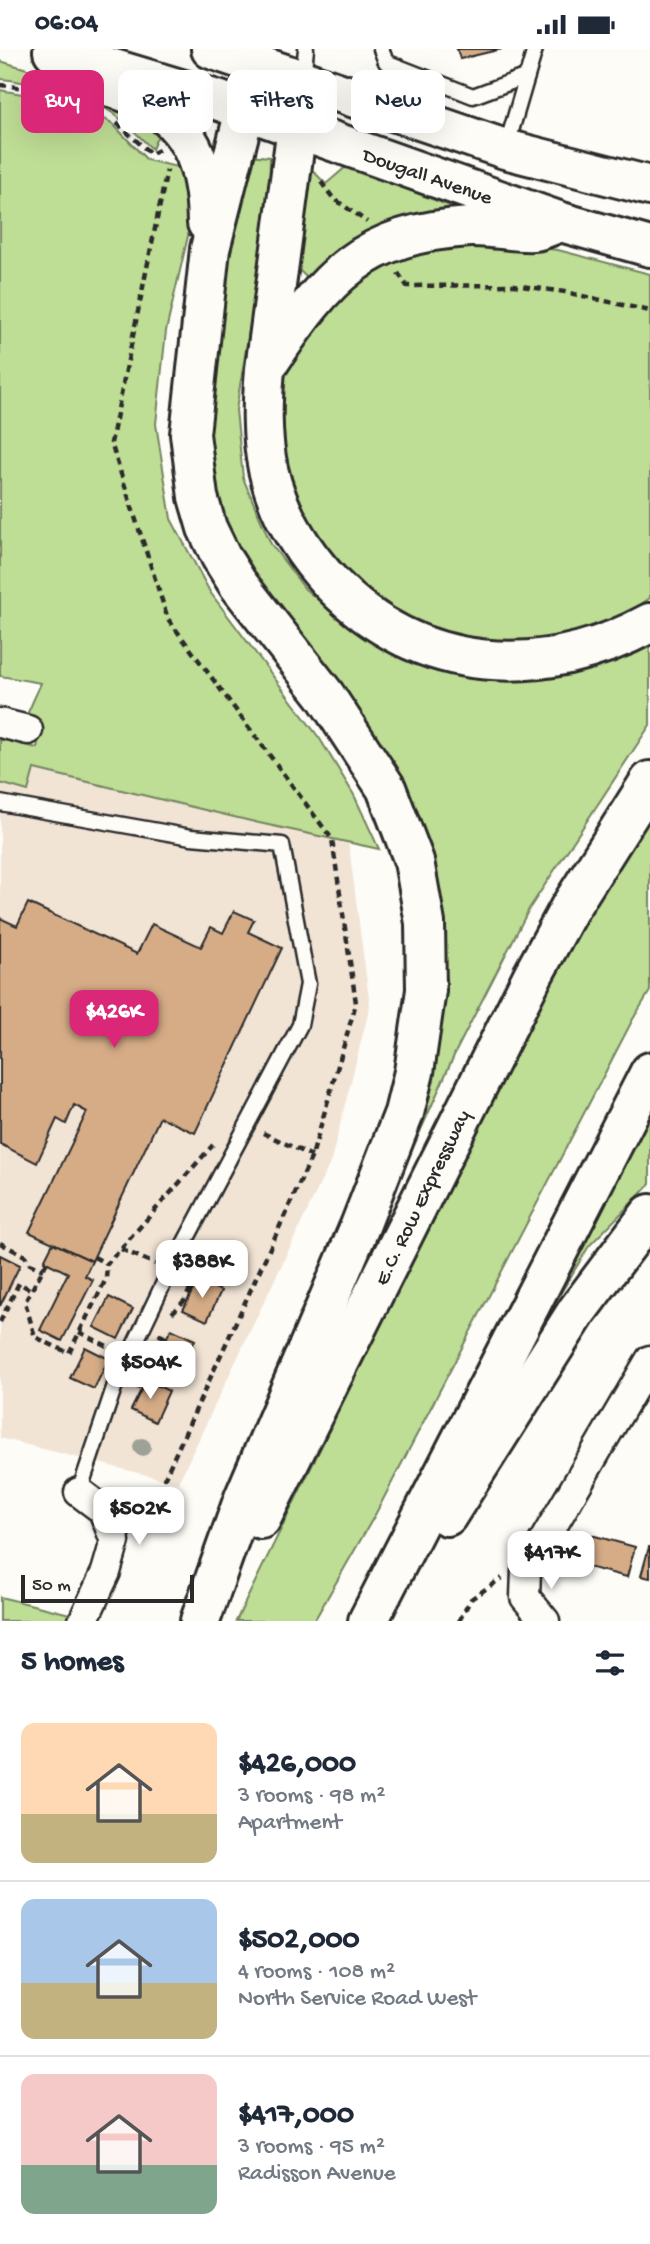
<!DOCTYPE html>
<html lang="en">
<head>
<meta charset="utf-8">
<style>
  body { margin:0; font-family:"Gochi Hand",sans-serif; background:#f6f6f7; color:#1f2937; height:100vh; display:flex; flex-direction:column; font-size:26px; white-space:nowrap }
  * { box-sizing:border-box; margin:0 }
  p { font-size:23px; color:#747a83 }
  .icon { flex:none; width:38px; height:38px; fill:none; stroke:currentColor; stroke-width:2; stroke-linecap:round; stroke-linejoin:round }
  .map { position:relative; height:1572px; overflow:hidden }
  .drawer { display:flex; flex-direction:column; background:#fff; flex:1 }
  .drawer>* { flex:none }
  .hud { position:absolute; left:21px; top:21px; width:609px; height:63px; display:flex; gap:14px }
  .scale { position:absolute; left:21px; bottom:18px; width:173px; box-sizing:border-box; padding-left:7px; border:4px solid #2b2b2b; border-top:0; font-size:19px; line-height:24px; white-space:nowrap; color:#2b2b2b; -webkit-text-stroke:5px #fdfcf7; paint-order:stroke }
  .price { position:absolute; translate:-50% -60px; padding:0 16px; border-radius:14px; background:#fff; color:#222; font-size:23px; line-height:46px; filter:drop-shadow(0 2px 4px #0008) }
  .price::after { content:''; position:absolute; left:50%; top:42px; width:21px; height:16px; margin-left:-10px; background:inherit; clip-path:polygon(0 0,100% 0,50% 100%) }
  .price.on { background:#db2777; color:#fff }
  ul { padding:0; list-style:none }
  li { display:flex; align-items:center; gap:21px; height:175px; padding:0 21px }
  li+li { border-top:2px solid #e0e1e3 }
  li span { display:grid; place-items:center; flex:none; width:196px; height:140px; border-radius:14px; color:#555 }
  li>.icon { margin-inline-start:auto }
  span .icon { width:84px; height:84px; fill:#fffc; stroke-width:1 }
  li b { font-size:30px }
  h2 { display:flex; justify-content:space-between; align-items:center; height:84px; padding:0 21px; font-size:30px }
  .pill { padding:0 24px; border-radius:14px; background:#fff; box-shadow:0 7px 28px #0002; font-size:24px; line-height:63px }
  .pill.on { background:#db2777; color:#fff }
  .status { display:flex; justify-content:space-between; align-items:center; height:49px; padding:0 35px; background:#fff; direction:ltr }
  .status svg { height:19px; fill:currentColor }
  .map>svg:first-child { display:block }
</style>
</head>
<body>
<div class="status"><b>06:04</b><svg viewBox="0 0 49 12"><path d="M0 12V9h3v3zM5 12V6h3v6zM10 12V3h3v9zM15 12V0h3v12zM26 1h20v11H26zM47 4h2v5h-2z"/></svg></div>
<div class="map">
<svg width="650" height="1572" viewBox="0 0 650 1572">
  <rect width="100%" height="100%" fill="#fdfcf7"/>
  <filter id="ink" filterUnits="userSpaceOnUse"><feTurbulence type="fractalNoise" baseFrequency=".0143" numOctaves="2"/><feDisplacementMap in="SourceGraphic" scale="14" xChannelSelector="R" yChannelSelector="G"/><feConvolveMatrix kernelMatrix="1 2 1 2 8 2 1 2 1" color-interpolation-filters="sRGB"/></filter>
  <g filter="url(#ink)">
    <!-- built -->
    <polygon fill="#f1e4d5" points="0,690 346,775 370,957 331,1112 178,1434 0,1389"/>
    <!-- green -->
    <g fill="#bedd95" stroke="#748460" stroke-width="2">
      <path d="M0,12L109,44L162,77L152,100C139,87 126,73 111,63C89,48 27,32 0,30Z"/>
      <polygon points="0,41 22,45 99,67 112,74 147,111 186,120 194,149 188,187 166,282 156,375 171,470 210,543 320,690 354,746 379,800 259,774 34,720 28,742 0,734 0,690 37,699 42,674 26,668 41,634 0,627"/>
      <polygon points="248,106 270,108 269,161 236,361 243,429 271,495 305,540 367,591 430,621 514,630 650,590 650,676 529,860 456,1002 404,1119 396,1113 432,850 225,484 208,431 205,335 220,205"/>
      <polygon points="308,117 326,135 347,117 460,161 308,230 292,214"/>
      <polygon points="487,193 558,201 650,225 650,549 624,567 552,594 462,591 400,566 348,525 300,465 276,385 279,333 307,272 346,234 417,203"/>
      <polygon points="650,768 650,942 633,970 376,1464 314,1572 236,1572 553,924"/>
      <polygon points="650,1043 650,1135 589,1197 520,1312"/>
      <polygon points="0,1548 70,1565 67,1572 0,1572"/>
    </g>
    <!-- building -->
    <g fill="#d6ac87" stroke="#2b2b2b" stroke-width="2">
      <polygon points="457,0 502,0 460,10"/>
      <polygon points="28,854 137,905 152,875 201,898 211,878 223,884 234,862 254,871 248,883 282,899 195,1084 160,1068 92,1212 29,1183 87,1063 74,1056 66,1075 57,1070 37,1114 0,1095 0,869 17,877"/>
      <polygon points="53,1194 92,1212 85,1227 93,1231 62,1292 40,1281 68,1224 44,1212"/>
      <polygon points="0,1206 20,1216 0,1257"/>
      <polygon points="198,1230 221,1242 207,1272 183,1261"/>
      <polygon points="109,1248 133,1260 118,1290 94,1278"/>
      <polygon points="171,1280 195,1291 180,1322 156,1310"/>
      <polygon points="85,1298 109,1310 94,1340 70,1329"/>
      <polygon points="146,1331 169,1342 155,1373 131,1361"/>
      <polygon points="584,1484 635,1498 627,1528 576,1515"/>
      <polygon points="649,1498 650,1498 650,1529 641,1527"/>
    </g>
    <g fill="none" stroke-linecap="round" stroke-linejoin="round">
      <defs>
        <g id="lane">
          <polyline points="381,0 386,13 473,47 527,27"/>
          <polyline points="303,30 306,0"/>
          <polyline points="506,99 535,0"/>
          <polyline points="0,754 191,788 282,796 308,935 300,976 168,1225 129,1307 115,1336 79,1443"/>
        </g>
        <g id="street">
          <polyline points="0,674 28,681"/>
          <polyline points="79,1443 103,1461 115,1492 106,1523 83,1572"/>
          <polyline points="545,1572 525,1548 526,1522 650,1311"/>
        </g>
        <g id="primary">
          <polyline points="211,0 505,100 650,137"/>
          <polyline points="87,12 217,51 561,173 650,198"/>
        </g>
        <g id="highway">
          <path d="M53,2C60,8 66,15 73,21C89,33 114,38 133,46C191,72 206,115 207,174"/>
          <path d="M303,32L265,320C262,354 261,386 268,420C278,464 302,503 332,535C419,626 543,632 650,574"/>
          <path d="M270,312C326,228 363,184 470,178C490,177 518,184 535,182C543,181 553,175 561,173"/>
          <polyline points="447,1467 577,1262 650,1165"/>
          <polyline points="261,1470 533,926 569,860 650,732"/>
          <polyline points="200,1572 244,1449 360,1177 404,1064 414,1023 426,941 425,874 414,812 386,739 325,646 238,535 221,508 207,479 198,448 190,385 210,200 257,14"/>
          <polyline points="368,1572 650,1023"/>
        </g>
      </defs>
      <!-- lane casing -->
      <use href="#lane" stroke="#2b2b2b" stroke-width="19"/>
      <!-- street casing -->
      <use href="#street" stroke="#2b2b2b" stroke-width="33"/>
      <!-- primary casing -->
      <use href="#primary" stroke="#2b2b2b" stroke-width="44"/>
      <!-- highway casing -->
      <use href="#highway" stroke="#2b2b2b" stroke-width="44"/>
      <!-- path -->
      <g stroke="#2b2b2b" stroke-width="4.5" stroke-dasharray="7 5" stroke-linecap="butt">
        <polyline points="0,36 26,39 59,49"/>
        <polyline points="117,74 151,105 159,101"/>
        <polyline points="321,133 333,149 367,173"/>
        <polyline points="398,224 407,237 514,236 565,243 650,262"/>
        <polyline points="263,1084 312,1107"/>
        <polyline points="0,1194 25,1207 30,1215 43,1221"/>
        <polyline points="121,1200 155,1215"/>
        <polyline points="94,1208 107,1215 213,1096"/>
        <polyline points="47,1213 25,1253 35,1288 69,1304 106,1230 107,1215"/>
        <polyline points="172,1264 185,1251 190,1240 182,1235"/>
        <polyline points="0,1273 19,1234 31,1241"/>
        <polyline points="79,1283 113,1300"/>
        <polyline points="144,1315 149,1316 164,1288 158,1285"/>
        <polyline points="134,1335 141,1340"/>
        <polyline points="135,1482 142,1478 312,1107 356,954 332,790 168,570 111,394 167,121"/>
        <polyline points="459,1572 471,1550 502,1529"/>
      </g>
      <!-- lane -->
      <use href="#lane" stroke="#fdfcf7" stroke-width="14"/>
      <!-- street -->
      <use href="#street" stroke="#fdfcf7" stroke-width="28"/>
      <!-- primary -->
      <use href="#primary" stroke="#fdfcf7" stroke-width="38"/>
      <!-- highway -->
      <use href="#highway" stroke="#fdfcf7" stroke-width="38"/>
    </g>
    <!-- trees -->
    <circle fill="#9ea296" cx="142" cy="1398" r="9"/>
  </g>
  <g text-anchor="middle" stroke-width="5" stroke-linejoin="round" paint-order="stroke">
    <!-- street labels -->
    <g font-size="21" fill="#2b2b2b" stroke="#fdfcf7">
      <text transform="translate(428 126) rotate(19)" y="7">Dougall Avenue</text>
      <text transform="translate(421 1148) rotate(-64)" y="7">E.C. Row Expressway</text>
    </g>
  </g>
</svg>
<div class="scale">50 m</div>
<b class="price on" style="left:114px;top:1001px">$426K</b>
<b class="price" style="left:202px;top:1251px">$388K</b>
<b class="price" style="left:150px;top:1352px">$504K</b>
<b class="price" style="left:139px;top:1498px">$502K</b>
<b class="price" style="left:551px;top:1542px">$417K</b>
<div class="hud">
<a class="pill on">Buy</a>
<a class="pill">Rent</a>
<a class="pill">Filters</a>
<a class="pill">New</a>
</div>
</div>
<section class="drawer">
<h2>5 homes<svg class="icon" aria-label="filters" viewBox="0 0 24 24"><path d="M4 7h16M4 17h16"/><circle cx="9" cy="7" r="2"/><circle cx="15" cy="17" r="2"/></svg></h2>
<ul>
<li><span style="background:linear-gradient(#ffd9b3 65%,#c2b280 0)"><svg class="icon" aria-label="home" viewBox="0 0 24 24"><path d="M3 11l9-7 9 7M6 9v11h12V9"/></svg></span><div><b>$426,000</b><p>3 rooms · 98 m²</p><p>Apartment</p></div></li>
<li><span style="background:linear-gradient(#a9c7e8 60%,#c2b280 0)"><svg class="icon" aria-label="home" viewBox="0 0 24 24"><path d="M3 11l9-7 9 7M6 9v11h12V9"/></svg></span><div><b>$502,000</b><p>4 rooms · 108 m²</p><p>North Service Road West</p></div></li>
<li><span style="background:linear-gradient(#f6c9c9 65%,#7fa58c 0)"><svg class="icon" aria-label="home" viewBox="0 0 24 24"><path d="M3 11l9-7 9 7M6 9v11h12V9"/></svg></span><div><b>$417,000</b><p>3 rooms · 95 m²</p><p>Radisson Avenue</p></div></li>
</ul>
</section>
</body>
</html>
